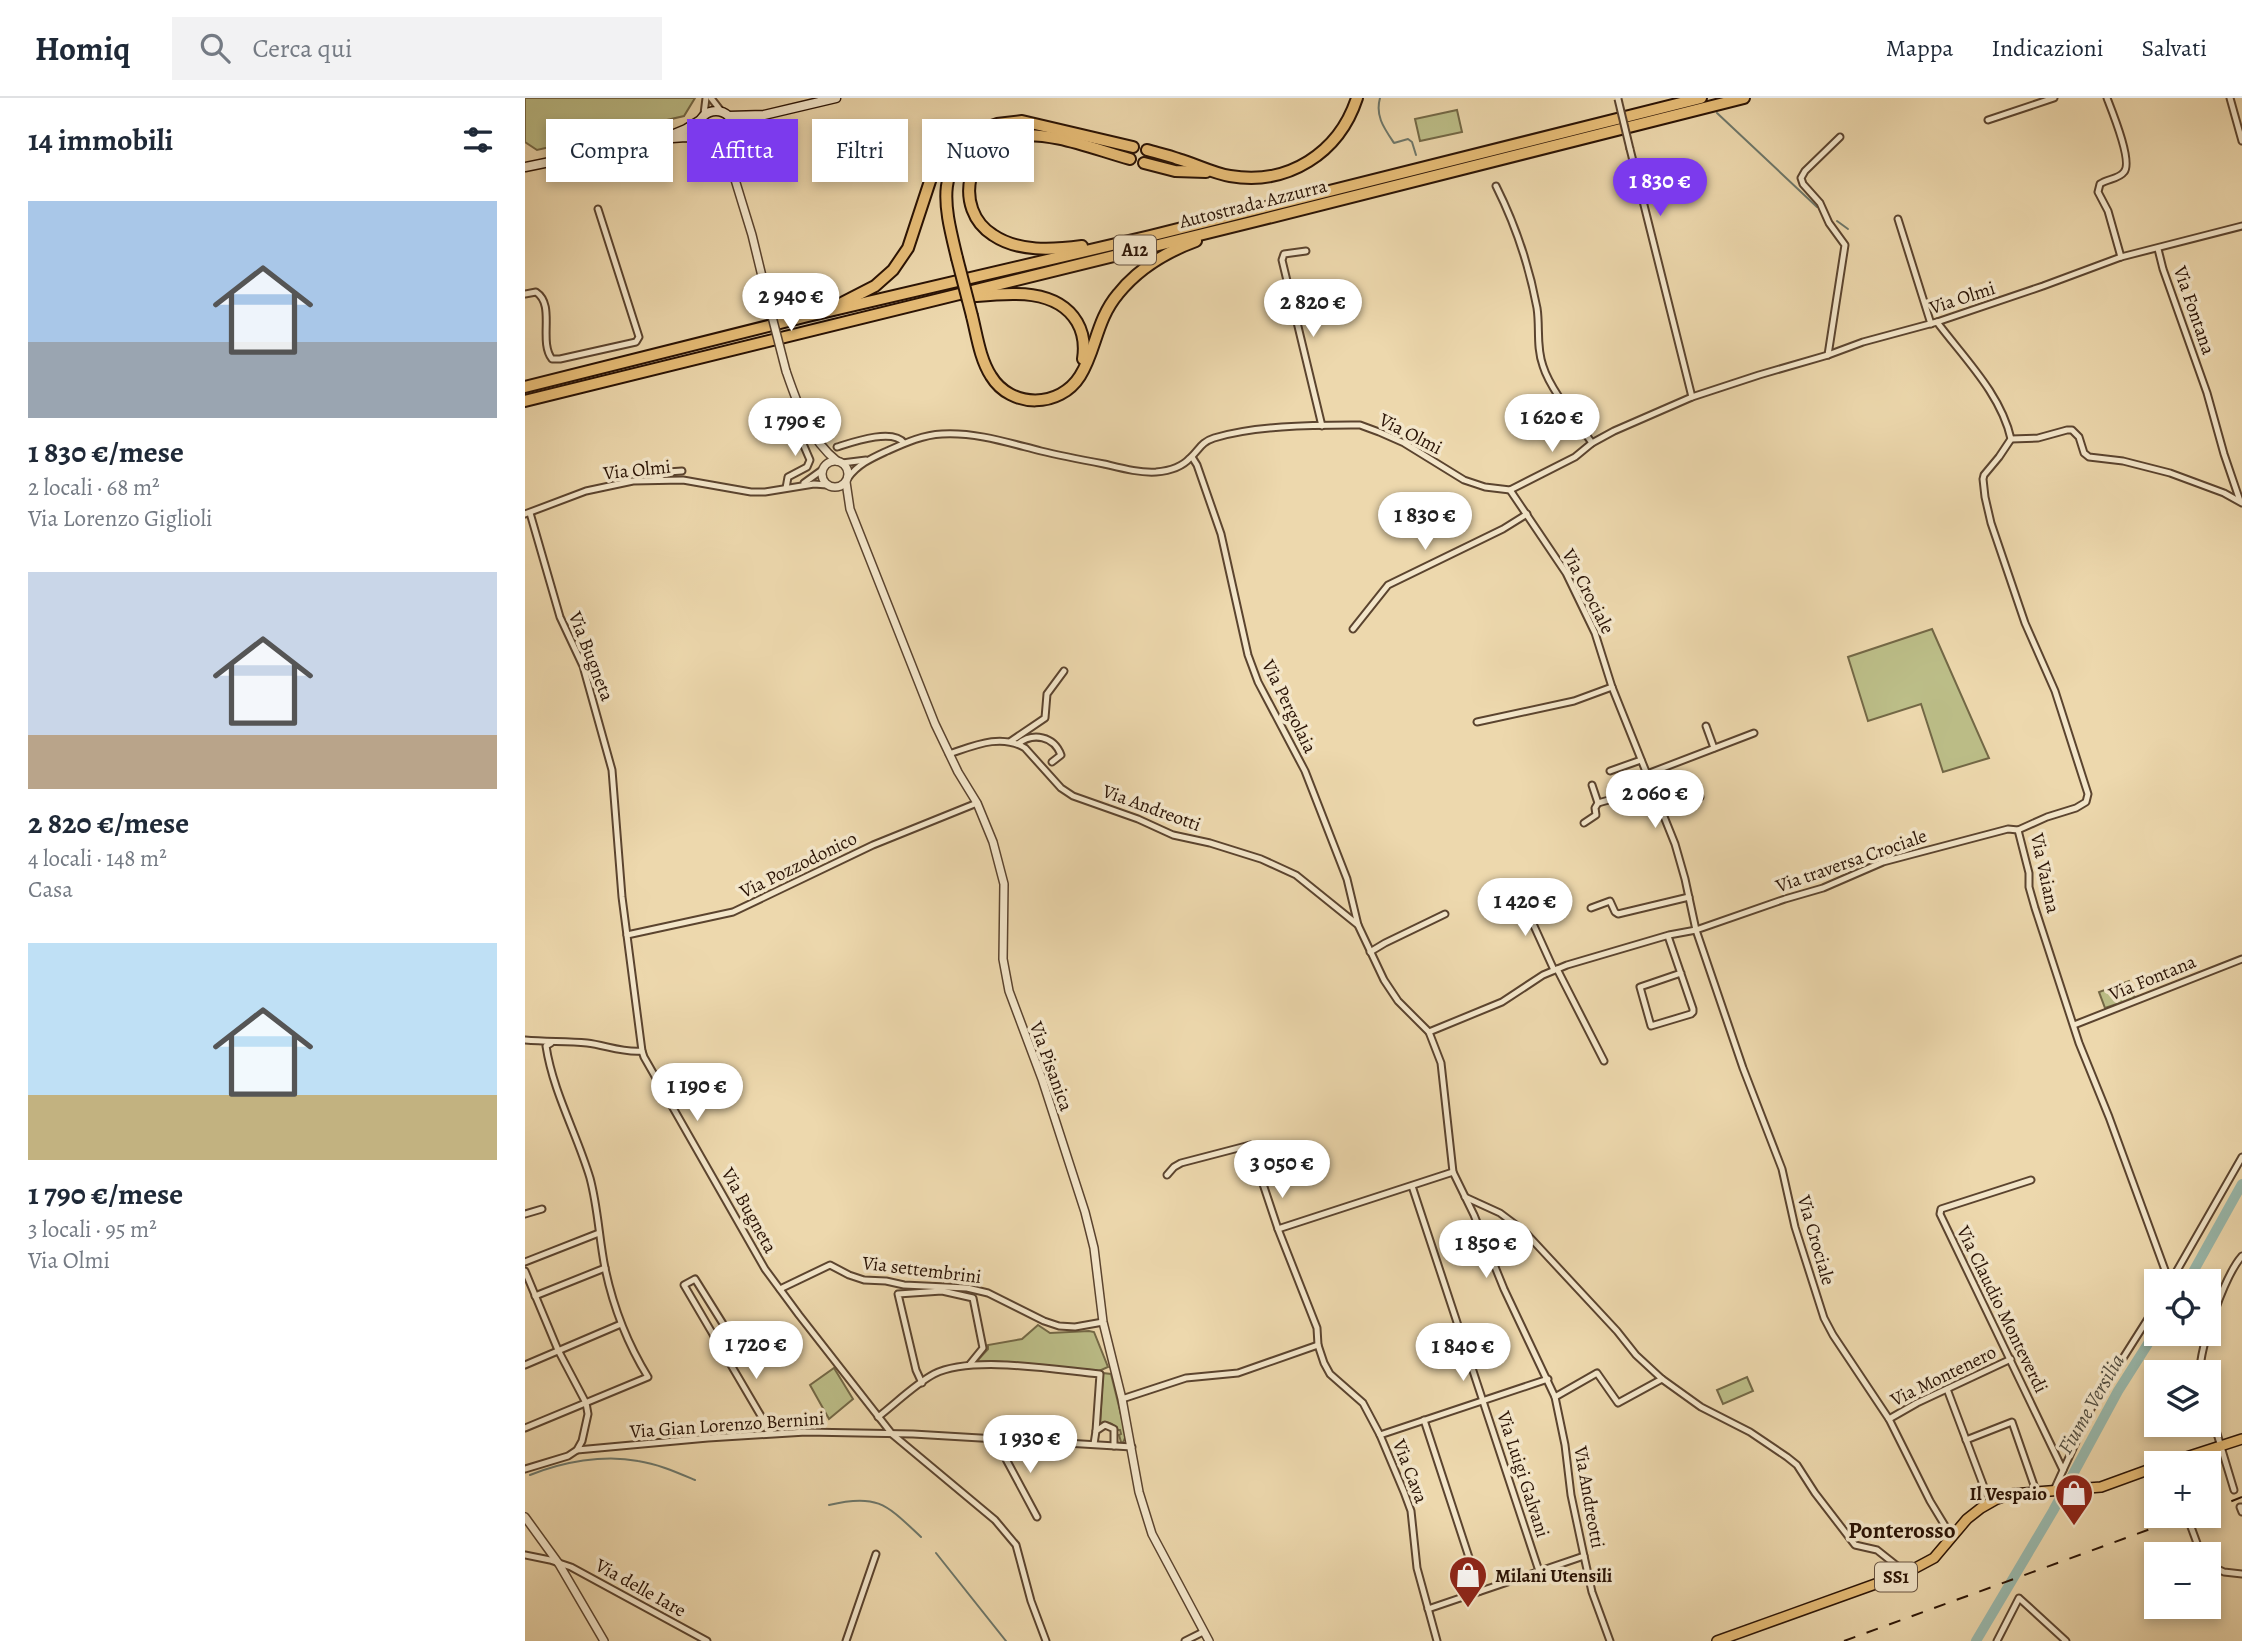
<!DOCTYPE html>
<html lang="it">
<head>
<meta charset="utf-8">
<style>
  body { margin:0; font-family:Alegreya,serif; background:#f2f2f3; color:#1f2937; height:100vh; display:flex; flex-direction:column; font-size:26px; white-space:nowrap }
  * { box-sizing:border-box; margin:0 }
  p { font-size:23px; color:#747a83 }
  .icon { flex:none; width:38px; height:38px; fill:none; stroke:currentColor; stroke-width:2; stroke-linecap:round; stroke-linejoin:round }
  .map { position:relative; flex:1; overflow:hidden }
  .panel { display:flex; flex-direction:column; background:#fff; width:525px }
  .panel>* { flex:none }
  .banner { position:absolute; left:21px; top:21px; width:665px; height:63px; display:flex; gap:14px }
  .fabs { position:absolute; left:1619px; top:1171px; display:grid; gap:14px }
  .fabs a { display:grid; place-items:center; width:77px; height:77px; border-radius:0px; background:#fff; box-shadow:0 4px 10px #0003; font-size:35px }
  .price { position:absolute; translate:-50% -60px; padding:0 16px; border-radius:24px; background:#fff; color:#222; font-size:23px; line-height:46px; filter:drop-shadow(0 2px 4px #0008) }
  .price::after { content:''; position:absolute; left:50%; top:42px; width:21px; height:16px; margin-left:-10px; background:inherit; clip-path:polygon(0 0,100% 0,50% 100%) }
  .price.active { background:#7c3aed; color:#fff }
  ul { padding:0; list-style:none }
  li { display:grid; align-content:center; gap:14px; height:371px; padding:0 28px }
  li span { display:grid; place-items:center; height:217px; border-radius:0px; color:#555 }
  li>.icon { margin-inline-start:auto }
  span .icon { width:126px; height:126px; fill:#fffc; stroke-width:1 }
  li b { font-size:30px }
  h2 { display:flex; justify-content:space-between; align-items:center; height:84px; padding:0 28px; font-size:30px }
  .tag { padding:0 24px; border-radius:0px; background:#fff; box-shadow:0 4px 10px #0003; font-size:24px; line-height:63px }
  .tag.active { background:#7c3aed; color:#fff }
  header { display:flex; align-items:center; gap:42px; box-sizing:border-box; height:98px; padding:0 35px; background:#fff; border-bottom:2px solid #e0e1e3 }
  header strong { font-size:33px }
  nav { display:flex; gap:38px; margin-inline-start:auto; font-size:24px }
  .search { width:490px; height:63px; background:#f2f2f3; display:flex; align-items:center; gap:18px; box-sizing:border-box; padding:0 24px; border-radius:0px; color:#747a83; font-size:26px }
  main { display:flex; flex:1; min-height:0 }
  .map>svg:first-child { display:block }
</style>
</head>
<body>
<header>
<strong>Homiq</strong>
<div class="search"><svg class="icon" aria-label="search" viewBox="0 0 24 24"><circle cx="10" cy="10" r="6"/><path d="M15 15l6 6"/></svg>Cerca qui</div>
<nav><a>Mappa</a><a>Indicazioni</a><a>Salvati</a></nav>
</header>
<main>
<section class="panel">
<h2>14 immobili<svg class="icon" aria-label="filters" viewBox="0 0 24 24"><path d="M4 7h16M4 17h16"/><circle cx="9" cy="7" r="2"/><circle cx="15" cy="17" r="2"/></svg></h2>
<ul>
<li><span style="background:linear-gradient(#a9c7e8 65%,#9aa5b1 0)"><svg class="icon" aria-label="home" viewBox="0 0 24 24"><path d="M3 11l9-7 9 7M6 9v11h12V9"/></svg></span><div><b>1 830 €/mese</b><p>2 locali · 68 m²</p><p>Via Lorenzo Giglioli</p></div></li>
<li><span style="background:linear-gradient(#c9d6e8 75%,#b9a48a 0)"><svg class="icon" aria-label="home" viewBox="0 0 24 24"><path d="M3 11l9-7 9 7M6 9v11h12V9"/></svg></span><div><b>2 820 €/mese</b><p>4 locali · 148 m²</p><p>Casa</p></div></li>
<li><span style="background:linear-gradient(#bfe0f5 70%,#c2b280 0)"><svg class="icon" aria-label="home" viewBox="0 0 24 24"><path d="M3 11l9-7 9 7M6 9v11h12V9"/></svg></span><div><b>1 790 €/mese</b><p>3 locali · 95 m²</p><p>Via Olmi</p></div></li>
</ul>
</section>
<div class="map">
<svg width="1717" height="1543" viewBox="0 0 1717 1543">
  <rect width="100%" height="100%" fill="#edd8ad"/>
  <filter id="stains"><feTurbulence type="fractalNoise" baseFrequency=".00286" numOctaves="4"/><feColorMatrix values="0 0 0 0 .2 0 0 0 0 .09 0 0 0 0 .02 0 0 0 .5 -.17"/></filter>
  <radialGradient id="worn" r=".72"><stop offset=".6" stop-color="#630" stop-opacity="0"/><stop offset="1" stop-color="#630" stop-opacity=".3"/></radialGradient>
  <!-- green -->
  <g fill="#bcbe88" stroke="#736846" stroke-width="2">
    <polygon points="0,0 170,0 159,18 12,52 0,44"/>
    <polygon points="932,12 937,34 895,43 890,21"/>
    <polygon points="1407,531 1464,660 1418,674 1396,606 1343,623 1323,559"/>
    <polygon points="1604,883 1610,900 1580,910 1574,894"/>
    <polygon points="513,1227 525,1235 564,1233 569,1234 583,1269 574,1273 468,1263 451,1264 463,1251 463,1247 497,1241"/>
    <polygon points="309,1270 328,1301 304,1321 285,1287"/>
    <path d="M578,1275L586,1276L601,1337L598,1345L596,1344L594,1337L596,1336L595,1332H593C588,1325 583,1323 575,1325Z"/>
    <polygon points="1222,1279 1228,1293 1198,1306 1192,1292"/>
  </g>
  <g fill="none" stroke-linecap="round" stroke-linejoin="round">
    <!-- stream -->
    <g stroke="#6d776a" stroke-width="2">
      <path d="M855,0C850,18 859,30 869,45L883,41L887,44L891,57"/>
      <polyline points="1192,15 1292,109"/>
      <polyline points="1312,123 1323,131"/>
      <path d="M5,1377C37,1364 79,1356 113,1363C133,1366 151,1374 170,1382"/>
      <path d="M304,1407C353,1395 362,1407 396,1439"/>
      <polyline points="411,1455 481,1543"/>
    </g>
    <!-- river -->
    <g stroke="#99b9ad" stroke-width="10">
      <polyline points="1663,1183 1717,1086"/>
      <polyline points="1451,1543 1528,1413 1593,1293 1631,1233"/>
    </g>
    <defs>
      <g id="minor">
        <polyline points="186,0 196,13"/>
        <path d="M1582,0C1587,13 1608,64 1599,74C1594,81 1582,81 1575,86L1573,94L1583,113L1596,159"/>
        <polyline points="1705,0 1717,43"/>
        <polyline points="179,16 181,0"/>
        <polyline points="1463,22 1529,0"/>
        <polyline points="1105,51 1167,299"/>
        <path d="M971,88C990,126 1004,167 1012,210C1015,229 1011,249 1018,268C1025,291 1052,324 1067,345"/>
        <polyline points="1373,121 1406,226"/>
        <polyline points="1633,151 1638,171 1682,295 1699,356 1715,403"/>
        <polyline points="781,153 759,156 757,162 797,328"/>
        <path d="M0,196L11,194C31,207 13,243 27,261H35L111,244L114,239L73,111"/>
        <path d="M1412,224C1439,260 1476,296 1486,341L1513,340L1542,332H1547L1554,339L1559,355L1564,359L1598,363L1645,375L1699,395L1717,405"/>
        <polyline points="1303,257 1320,147 1304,125 1295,105 1278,86 1276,80 1280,73 1315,39"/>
        <polyline points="1486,341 1474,359 1459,377 1458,381 1460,399 1466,425 1500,525 1530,593 1563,696 1561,704 1551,710 1522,719 1493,732 1504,775 1504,789 1510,810 1554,945 1584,1019 1644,1183"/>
        <path d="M312,349C328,344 368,330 379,345"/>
        <polyline points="667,359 672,367 696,436 723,557 733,584 780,673 822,781 833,827"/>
        <polyline points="317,365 341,362"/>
        <path d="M323,380C333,366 347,360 362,353C380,345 397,337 417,336C451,334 484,345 516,353C537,358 558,362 579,366C596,370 614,375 631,374C643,373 657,369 665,360C674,352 676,344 689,340C728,328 785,327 826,327H835L854,334L879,345L939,382L960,389L985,392L1050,359L1067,345L1089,333L1167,299L1234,277L1303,257L1338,244L1412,224L1518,188L1596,159L1717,128"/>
        <polyline points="130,381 143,374 157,373"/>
        <polyline points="279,385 297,372"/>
        <polyline points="261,390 263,379 282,369 285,362 266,318"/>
        <polyline points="5,415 35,519 58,568 87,672 97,799 117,953 119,959 240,1171 274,1217 367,1336 470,1422 491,1447 506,1503 521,1543"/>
        <polyline points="0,416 61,393 108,383 158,382 226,394 240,394 289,386 302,387"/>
        <polyline points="828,531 863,487 978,431 1002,416"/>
        <polyline points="952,624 1049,603 1087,589"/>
        <polyline points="1181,628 1189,650"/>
        <polyline points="486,643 520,620 522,596 539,573"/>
        <path d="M493,646C508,634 529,638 536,657L527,664"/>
        <path d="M424,656C448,648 476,635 500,650L536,690L548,698L613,721L648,737L685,745L736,761L771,777L833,827L859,882L873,903L904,934L916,965L928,1074L949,1117L979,1191L1030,1299L1040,1347L1046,1397L1059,1458L1067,1494L1085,1543"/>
        <polyline points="1085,673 1116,662"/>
        <polyline points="1122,676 1229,635"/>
        <polyline points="1067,687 1073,705 1127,690"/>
        <polyline points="1137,713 1175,699"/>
        <polyline points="1059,725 1071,717 1070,710 1073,705"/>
        <polyline points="995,797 1029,872"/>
        <polyline points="1066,810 1085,803 1090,814 1093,816 1164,799"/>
        <polyline points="102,837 208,814 348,747 452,705"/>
        <polyline points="1143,838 1168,911 1168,914 1166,916 1126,928 1115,889 1156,875"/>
        <polyline points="845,854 860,845 920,816"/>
        <polyline points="1032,871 1079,963"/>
        <polyline points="1549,927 1717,861"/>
        <polyline points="904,934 977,904 1018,877 1042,867 1144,837 1171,832 1160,781 1150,746 1087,589 1070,535 1041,475 985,392"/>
        <path d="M0,942C21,944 41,943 62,945C80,947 98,955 117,953"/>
        <polyline points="642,1077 649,1069 656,1065 725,1047 753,1131 928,1074"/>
        <polyline points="1506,1082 1416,1111 1415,1116 1538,1372"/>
        <polyline points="887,1088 1014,1473"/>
        <polyline points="940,1099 975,1115 999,1133 1092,1233 1111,1257 1137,1281 1176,1309 1225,1334 1262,1359 1272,1367 1290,1395 1330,1447 1352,1452 1381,1475"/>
        <polyline points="0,1116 17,1111"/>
        <polyline points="753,1131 792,1230 793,1247 799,1265 805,1276 838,1305 855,1337 879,1394 886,1413 892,1470 912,1543"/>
        <polyline points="0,1164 74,1135"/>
        <polyline points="0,1173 33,1252 61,1305 63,1316 57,1343 52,1352 43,1358 0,1371"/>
        <polyline points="1646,1183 1717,1059"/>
        <polyline points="255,1191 305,1167 324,1177 339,1182 361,1183 379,1187 442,1190 463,1195 519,1223 534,1228 550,1229 578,1224"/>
        <polyline points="10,1198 80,1170"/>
        <path d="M193,1245L200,1235V1229L170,1181L159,1187C188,1236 217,1286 246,1335"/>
        <polyline points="0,1267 96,1226"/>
        <path d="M1675,1274C1675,1248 1700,1177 1717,1158"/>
        <polyline points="397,1285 391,1272 373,1196 417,1193 448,1200 458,1250 445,1266"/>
        <polyline points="1422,1291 1465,1405"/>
        <polyline points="1030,1299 1072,1275 1093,1305 1137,1281"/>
        <polyline points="597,1301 661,1280 713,1275 793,1247"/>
        <polyline points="1684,1309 1709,1392"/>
        <path d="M353,1319C370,1306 390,1286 409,1276C447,1257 531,1272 575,1276L571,1333"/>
        <polyline points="1364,1321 1392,1305 1486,1261"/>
        <polyline points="899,1322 955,1493"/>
        <path d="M0,1330L123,1279C102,1245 88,1208 80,1170C74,1140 73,1110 65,1080C52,1036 28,994 21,948L26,945"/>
        <polyline points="855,1337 1023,1281"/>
        <polyline points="474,1341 475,1350 512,1419"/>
        <polyline points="1441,1342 1487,1324 1511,1393"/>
        <polyline points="569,1346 571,1333 580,1327 589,1331 589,1348"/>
        <polyline points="52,1352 183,1340 281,1334 388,1336 607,1349"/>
        <polyline points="1529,1392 1567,1309 1631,1208"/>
        <polyline points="1717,1409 1715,1409 1717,1414"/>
        <polyline points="1662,1418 1676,1456"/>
        <polyline points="1429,1437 1422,1431 1405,1403 1364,1321 1308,1237 1299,1220 1270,1129 1257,1071 1218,970 1171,832 1260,801 1298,790 1358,764 1483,731 1493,732"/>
        <polyline points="0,1457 25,1462 46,1469 182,1543"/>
        <polyline points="1684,1467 1699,1474 1717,1476"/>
        <polyline points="903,1511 1059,1458"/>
        <polyline points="321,1543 351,1456"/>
        <polyline points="660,1543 678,1534"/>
        <polyline points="1472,1543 1494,1500 1541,1543"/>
      </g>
      <g id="tertiary">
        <polyline points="203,44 208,75 227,137 243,203"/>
        <polyline points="191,49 206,72"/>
        <path d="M261,273C272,305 284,341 312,363"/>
        <circle cx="310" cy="376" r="13"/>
        <polyline points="321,384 325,411 410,626 433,674 452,705 468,744 479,786 478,861 484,893 517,981 560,1114 569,1150 578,1224 597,1301 614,1394 627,1436 684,1543"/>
        <polyline points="0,1419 34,1466 79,1543"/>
      </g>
      <g id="secondary">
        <circle cx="191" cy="31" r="18"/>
        <polyline points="204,18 239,17 311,0"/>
        <polyline points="209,33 233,20"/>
        <polyline points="147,40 161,39 176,41"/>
        <polyline points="0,69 137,41 161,31 174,23"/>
      </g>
      <g id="primary">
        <polyline points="1643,1365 1717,1341"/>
        <polyline points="1192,1543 1381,1475 1409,1460 1442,1421 1456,1410 1470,1402 1486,1396 1576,1389 1631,1369"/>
      </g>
      <g id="motorway">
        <polyline points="456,42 474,34 497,31"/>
        <path d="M622,52C632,55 643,57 653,61C671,66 687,75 705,78C763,88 814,55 832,0"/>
        <polyline points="619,65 650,73 681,74"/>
        <path d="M557,148C527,152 493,154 468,137C427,111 442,45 489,38C528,33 568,51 605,61"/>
        <path d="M432,160C420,110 407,67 460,36"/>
        <path d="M441,199C477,196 530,187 552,224C559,236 560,248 558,261"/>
        <polyline points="315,206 350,188 368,172 383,150 408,74 424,52 449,34 472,26 497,23 608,49"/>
        <path d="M447,218C452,238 455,261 466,278C486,311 535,310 555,278C571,253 571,222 593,196C613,171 641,154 671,143"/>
        <polyline points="0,289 283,218 625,138 1176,0"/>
        <polyline points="0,303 731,123 1219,0"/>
      </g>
    </defs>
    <!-- minor casing -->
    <use href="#minor" stroke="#5b442f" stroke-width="9"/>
    <!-- tertiary casing -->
    <use href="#tertiary" stroke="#5b442f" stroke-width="10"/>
    <!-- secondary casing -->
    <use href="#secondary" stroke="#2a1305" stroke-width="11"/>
    <!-- primary casing -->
    <use href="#primary" stroke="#2a1305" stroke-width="12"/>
    <!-- motorway casing -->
    <use href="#motorway" stroke="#2a1305" stroke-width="14"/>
    <!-- minor -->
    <use href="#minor" stroke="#f3e6ca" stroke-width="5"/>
    <!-- tertiary -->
    <use href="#tertiary" stroke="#f3e6ca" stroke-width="7"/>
    <!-- secondary -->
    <use href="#secondary" stroke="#f3e6ca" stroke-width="8"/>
    <!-- primary -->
    <use href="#primary" stroke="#e6bc76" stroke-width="9"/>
    <!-- motorway -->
    <use href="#motorway" stroke="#e6bc76" stroke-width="10"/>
    <!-- rail -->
    <g stroke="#2a1305" stroke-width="2" stroke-dasharray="12 12" stroke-linecap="butt">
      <polyline points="1684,1412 1717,1399"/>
      <polyline points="1319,1543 1661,1418"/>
    </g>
    <defs>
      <polyline id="minor-bridge" points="1093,1 1105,51"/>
      <polyline id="tertiary-bridge" points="243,203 261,273"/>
      <polyline id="motorway-bridge" points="432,160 447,218"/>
    </defs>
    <!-- minor-bridge casing -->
    <use href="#minor-bridge" stroke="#5b442f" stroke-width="9" stroke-linecap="butt"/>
    <!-- tertiary-bridge casing -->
    <use href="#tertiary-bridge" stroke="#5b442f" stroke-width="10" stroke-linecap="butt"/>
    <!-- motorway-bridge casing -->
    <use href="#motorway-bridge" stroke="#2a1305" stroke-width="14" stroke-linecap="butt"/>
    <!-- minor-bridge -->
    <use href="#minor-bridge" stroke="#f3e6ca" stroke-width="5"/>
    <!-- tertiary-bridge -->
    <use href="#tertiary-bridge" stroke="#f3e6ca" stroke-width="7"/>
    <!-- motorway-bridge -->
    <use href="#motorway-bridge" stroke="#e6bc76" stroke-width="10"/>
  </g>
  <!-- icons -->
  <defs>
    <symbol id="shop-pin" viewBox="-11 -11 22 30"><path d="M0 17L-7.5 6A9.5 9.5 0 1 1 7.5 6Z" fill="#8f2418" stroke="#f3e6ca"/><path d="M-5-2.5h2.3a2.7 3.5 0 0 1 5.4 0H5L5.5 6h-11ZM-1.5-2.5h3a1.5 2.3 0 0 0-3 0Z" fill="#fff"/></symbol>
  </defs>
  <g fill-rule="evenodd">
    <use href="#shop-pin" x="1527" y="1373" width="44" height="60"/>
    <use href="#shop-pin" x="921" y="1455" width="44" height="60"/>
  </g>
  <g text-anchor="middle" stroke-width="7" stroke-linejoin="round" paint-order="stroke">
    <!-- shield labels -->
    <g fill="#f3e6ca" stroke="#665240" stroke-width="2">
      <rect x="589" y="137.5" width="42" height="29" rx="5"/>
      <rect x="1350" y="1464.5" width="42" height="29" rx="5"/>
    </g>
    <g font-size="18" font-weight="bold" fill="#2a1305">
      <text x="610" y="158">A12</text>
      <text x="1371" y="1485">SS1</text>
    </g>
    <!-- street labels -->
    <g font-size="19" fill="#2a1305" stroke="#f3e6ca">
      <text transform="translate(728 105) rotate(-14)" y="7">Autostrada Azzurra</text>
      <text transform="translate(1437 199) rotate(-18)" y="7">Via Olmi</text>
      <text transform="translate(1670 212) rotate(71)" y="7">Via Fontana</text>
      <text transform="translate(886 335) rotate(27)" y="7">Via Olmi</text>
      <text transform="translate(112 371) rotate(-6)" y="7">Via Olmi</text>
      <text transform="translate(1064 493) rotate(63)" y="7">Via Crociale</text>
      <text transform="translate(67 558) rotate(69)" y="7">Via Bugneta</text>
      <text transform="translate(765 608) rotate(64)" y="7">Via Pergolaia</text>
      <text transform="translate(627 709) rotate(20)" y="7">Via Andreotti</text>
      <text transform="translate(1326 762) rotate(-19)" y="7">Via traversa Crociale</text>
      <text transform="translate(273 766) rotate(-26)" y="7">Via Pozzodonico</text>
      <text transform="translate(1521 775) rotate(78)" y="7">Via Vaiana</text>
      <text transform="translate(1627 879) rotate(-22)" y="7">Via Fontana</text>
      <text transform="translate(527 968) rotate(70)" y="7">Via Pisanica</text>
      <text transform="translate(225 1112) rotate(61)" y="7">Via Bugneta</text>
      <text transform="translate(1292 1142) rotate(74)" y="7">Via Crociale</text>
      <text transform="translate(397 1171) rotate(7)" y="7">Via settembrini</text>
      <text transform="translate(1478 1211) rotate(64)" y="7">Via Claudio Monteverdi</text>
      <text transform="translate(1418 1277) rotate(-26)" y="7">Via Montenero</text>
      <text transform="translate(202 1326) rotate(-4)" y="7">Via Gian Lorenzo Bernini</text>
      <text transform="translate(886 1373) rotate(69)" y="7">Via Cava</text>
      <text transform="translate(999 1376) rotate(72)" y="7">Via Luigi Galvani</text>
      <text transform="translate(1065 1399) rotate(80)" y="7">Via Andreotti</text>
      <text transform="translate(116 1489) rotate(29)" y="7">Via delle Iare</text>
    </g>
    <!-- poi labels -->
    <g font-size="19" font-weight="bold" fill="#2a1305" stroke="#f3e6ca" text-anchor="end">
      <text x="1522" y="1402">Il Vespaio</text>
      <text x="970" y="1484" text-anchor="start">Milani Utensili</text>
    </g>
    <!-- water labels -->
    <g font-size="21" font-style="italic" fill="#514d40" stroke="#f3e6ca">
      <text transform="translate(1566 1306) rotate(-60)" y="7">Fiume Versilia</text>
    </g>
    <!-- quarter labels -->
    <g font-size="23" font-weight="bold" fill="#2a1305" stroke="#f3e6ca">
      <text x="1377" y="1440">Ponterosso</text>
    </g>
  </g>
  <rect width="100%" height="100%" filter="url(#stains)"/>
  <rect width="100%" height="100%" fill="url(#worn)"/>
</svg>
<div class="fabs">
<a><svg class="icon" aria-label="locate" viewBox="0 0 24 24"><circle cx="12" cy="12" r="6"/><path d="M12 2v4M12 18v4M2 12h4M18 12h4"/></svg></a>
<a><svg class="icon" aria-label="layers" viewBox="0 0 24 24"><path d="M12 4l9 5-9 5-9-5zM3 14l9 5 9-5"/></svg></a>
<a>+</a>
<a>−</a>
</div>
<b class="price active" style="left:1135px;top:120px">1 830 €</b>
<b class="price" style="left:266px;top:235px">2 940 €</b>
<b class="price" style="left:788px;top:241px">2 820 €</b>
<b class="price" style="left:1027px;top:356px">1 620 €</b>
<b class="price" style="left:270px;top:360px">1 790 €</b>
<b class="price" style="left:900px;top:454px">1 830 €</b>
<b class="price" style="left:1130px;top:732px">2 060 €</b>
<b class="price" style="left:1000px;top:840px">1 420 €</b>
<b class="price" style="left:172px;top:1025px">1 190 €</b>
<b class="price" style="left:757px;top:1102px">3 050 €</b>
<b class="price" style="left:961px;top:1182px">1 850 €</b>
<b class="price" style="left:231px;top:1283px">1 720 €</b>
<b class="price" style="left:938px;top:1285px">1 840 €</b>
<b class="price" style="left:505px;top:1377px">1 930 €</b>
<div class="banner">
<a class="tag">Compra</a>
<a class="tag active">Affitta</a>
<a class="tag">Filtri</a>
<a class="tag">Nuovo</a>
</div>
</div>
</main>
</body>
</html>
